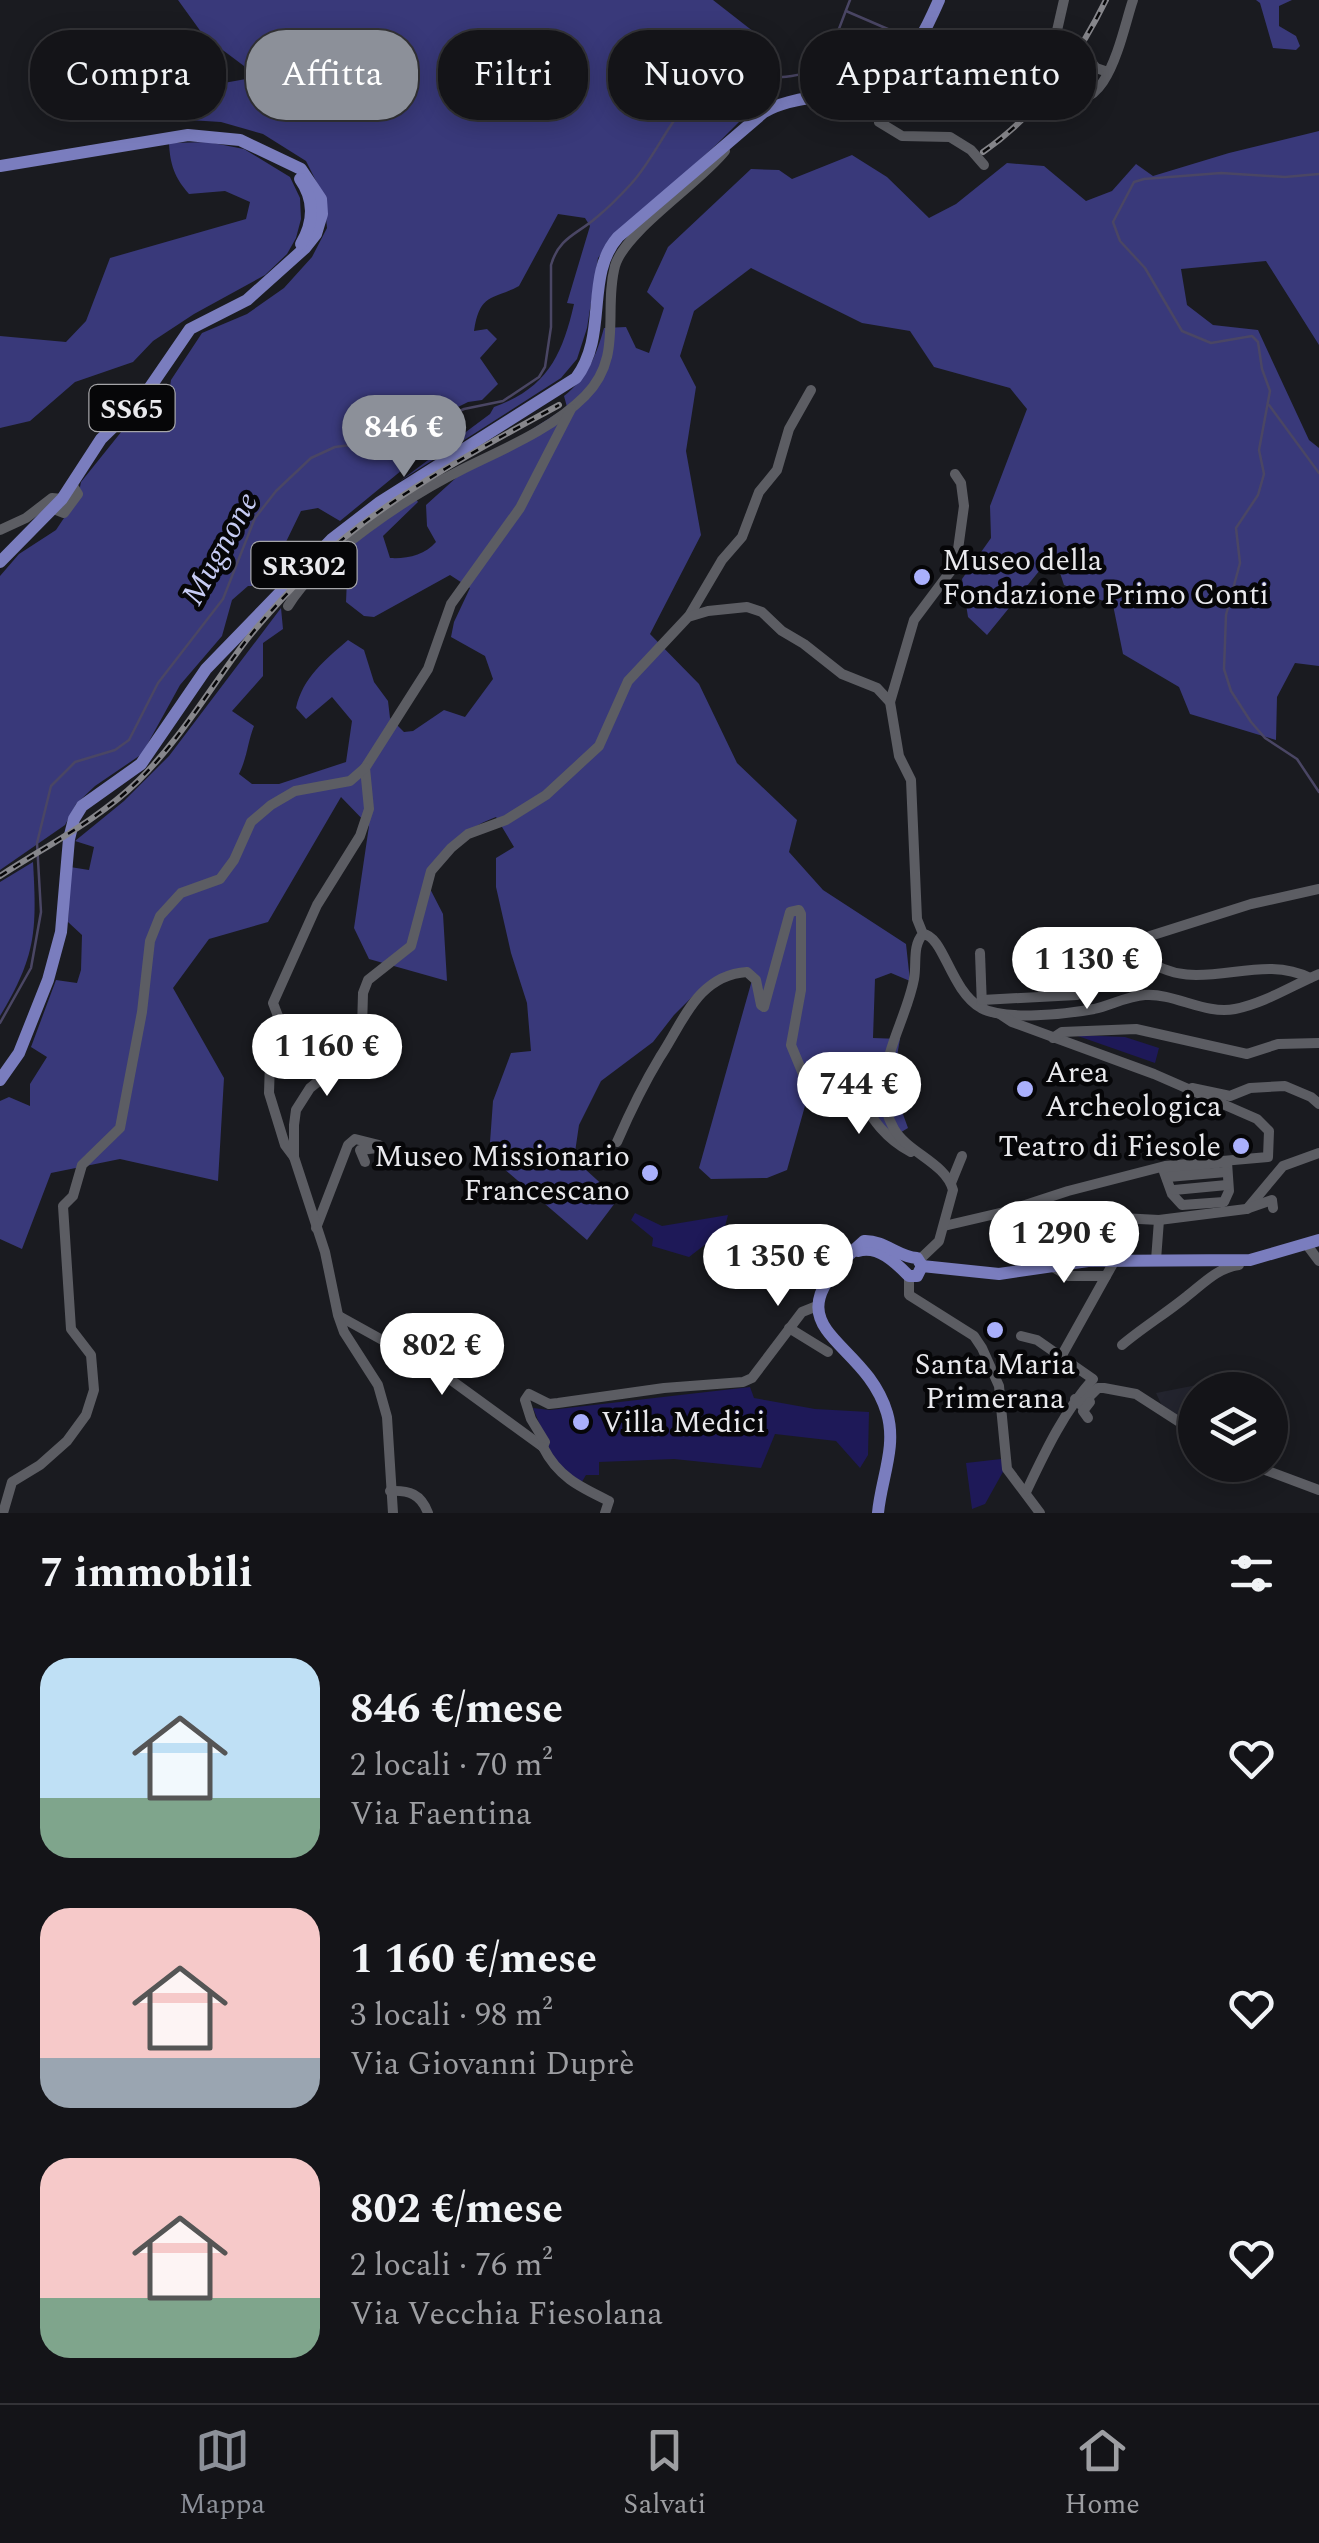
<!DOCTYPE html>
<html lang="it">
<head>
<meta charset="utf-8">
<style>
  body { margin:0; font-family:Spectral,serif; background:#212125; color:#f1f3f6; height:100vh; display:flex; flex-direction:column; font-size:38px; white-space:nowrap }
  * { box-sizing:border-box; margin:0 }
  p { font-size:32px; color:#9d9ea2 }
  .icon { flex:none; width:55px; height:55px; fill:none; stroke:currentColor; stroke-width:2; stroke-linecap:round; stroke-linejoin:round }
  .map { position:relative; height:1513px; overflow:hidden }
  .details { display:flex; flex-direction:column; background:#141418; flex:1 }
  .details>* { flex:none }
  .guide { position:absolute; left:30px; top:30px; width:1260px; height:90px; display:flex; gap:20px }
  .tools { position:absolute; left:1178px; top:1372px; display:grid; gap:20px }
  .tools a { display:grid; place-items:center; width:110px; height:110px; border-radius:50%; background:#141418; box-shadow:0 5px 25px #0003,0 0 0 2px #333337; font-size:50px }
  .price { position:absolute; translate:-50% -85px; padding:0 22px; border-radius:35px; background:#fff; color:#222; font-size:32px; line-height:65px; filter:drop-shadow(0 2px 5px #0008) }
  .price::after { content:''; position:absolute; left:50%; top:60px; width:30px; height:22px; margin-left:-15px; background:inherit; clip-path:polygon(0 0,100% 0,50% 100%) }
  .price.selected { background:#8c9099; color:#fff }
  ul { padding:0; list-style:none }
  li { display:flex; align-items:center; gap:30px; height:250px; padding:0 40px }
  li span { display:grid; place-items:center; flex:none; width:280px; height:200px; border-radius:30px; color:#555 }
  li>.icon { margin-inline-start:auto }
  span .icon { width:120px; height:120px; fill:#fffc; stroke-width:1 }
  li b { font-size:42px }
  h2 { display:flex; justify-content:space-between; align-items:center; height:120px; padding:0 40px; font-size:42px }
  .tag { padding:0 35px; border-radius:40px; background:#141418; box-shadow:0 5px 25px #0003,0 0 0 2px #333337; font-size:35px; line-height:90px }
  .tag.selected { background:#8c9099; color:#fff }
  .dock { display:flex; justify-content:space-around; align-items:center; height:140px; border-top:2px solid #333337; background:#141418; font-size:28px; color:#9d9ea2 }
  .dock a { display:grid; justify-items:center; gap:5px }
  .dock .selected { color:#8c9099 }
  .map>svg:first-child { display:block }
</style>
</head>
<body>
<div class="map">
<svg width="1319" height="1513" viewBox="0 0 1319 1513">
  <rect width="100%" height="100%" fill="#1a1b20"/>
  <!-- built -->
  <polygon fill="#23242e" points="1253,1374 1258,1388 1253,1390 1195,1390 1195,1415 1183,1420 1163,1408 1156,1393"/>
  <!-- green -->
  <g fill="#1e1958">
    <polygon points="1075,1035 1125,1037 1159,1048 1155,1063"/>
    <polygon points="635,1213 662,1226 728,1215 724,1230 689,1257 652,1246 653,1238 631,1220"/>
    <polygon points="750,1387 754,1398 815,1409 869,1412 868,1455 860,1468 836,1441 775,1434 761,1468 674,1459 599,1462 599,1475 586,1475 580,1485 554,1460 533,1408 550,1410"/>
    <polygon points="1001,1459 1004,1470 985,1504 972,1509 966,1463"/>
  </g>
  <!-- forest -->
  <g fill="#39397a">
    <path d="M178,0H713L754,32L748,58L768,93L717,144L614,237L598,258L587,328L577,359L561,378L400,481L490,414L494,407C547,388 562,356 574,304L567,303L590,226L585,218L558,214L519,286C491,301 480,293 474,331L487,329L497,339L480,358L498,384L482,400L468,402L446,413L452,429L340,521L318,508L301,511L284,546L258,586H248L232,600L222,636L180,685L142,754L95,786L76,804L65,825L0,870V576L19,554L56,530L78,497L81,482L134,416L153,425L166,413L171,380L202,333L247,314L284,288L312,257L327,228L324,197L306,161L263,134L221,122L173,119L168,93L246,79L244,66L204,36Z"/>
    <polygon points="1256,0 1292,0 1279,6 1279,26 1296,36 1300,46 1296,50 1273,48 1260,3"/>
    <path d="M1319,131V345L1266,261L1181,269L1187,305L1213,325L1258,330L1309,440L1319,448V666L1295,663L1277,697L1276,740L1190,714L1179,687L1123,654L1113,605L1064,585L1059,570L1044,565L987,635L968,617L962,579L991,538L990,506L1027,409L1010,388L934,367L910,331L862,323L751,268L694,311L680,356L696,387L686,451L701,535L650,634L699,684L737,763L797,820L789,852L823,890L906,944L910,981L891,973L875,979L873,1038L900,1039L892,1084L908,1128L888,1140L851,1099L810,1088L787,1170L767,1178L711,1179L699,1168L754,973L703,986L674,1015L653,1042L601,1081L579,1125L574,1159L618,1199L587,1240L489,1156L493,1101L511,1053L531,1051L527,1003L511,953L496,887V858L514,847L496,817C458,832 448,845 425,879L443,914L447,981L369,959L354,928L369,826L341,797L268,922L209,939L173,988L224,1078L218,1181L120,1159L51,1173L22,1249L0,1239V1101L9,1097L30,1106V1084L47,1057L31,1047L56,980L77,983L81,970L82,935L68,922L70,867L89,870L94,847L75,841L124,801L169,756L281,608L283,629L263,643V676L232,711L254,726C247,744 248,755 239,774L252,784H279L346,762L352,721L332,697L306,719L296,708C303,677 325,660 348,640L364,650L374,682L388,701L390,718L404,732L413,731L444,710L465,717L493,679L485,656L451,637L454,622L470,588L450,575L374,617L364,616L346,602L347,579L336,574L328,582L318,578L352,545L415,498L418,502L383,536L390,558C407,559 425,555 436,542L427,526L426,505L457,477L567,407L564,396C588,377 596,356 604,328L626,327L636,348L649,353L664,308L647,292L668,247L751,169L779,170L792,179L852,155L887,177L929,218L956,204L1007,163L1044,166L1086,201L1112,191L1136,164L1153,176L1229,153Z"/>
    <path d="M208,142L244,149L290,177L300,198L301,219L296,238L287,254L265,275L194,314L153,341L133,362L75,382L30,421L0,428V336L66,342L86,321L110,258L246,219L250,202L225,191L189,194C175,178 170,165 169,143Z"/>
    <path d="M33,862C37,931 36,956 0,1016V882Z"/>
  </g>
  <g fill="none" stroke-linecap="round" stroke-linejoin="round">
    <!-- stream -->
    <g stroke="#4a4664" stroke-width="2.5">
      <polyline points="846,11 911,39"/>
      <polyline points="1319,174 1285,177 1221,173 1144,179 1134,182 1113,222 1120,241 1145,268 1182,331 1211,343 1252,336 1258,342 1262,369 1270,391 1259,450 1264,474 1258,495 1236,528 1240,563 1226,615 1224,669 1231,691 1251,722 1265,738 1297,759 1319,792"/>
      <polyline points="1269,405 1319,473"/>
      <path d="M0,1023L31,968L41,912L37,843L51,786L75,762L115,750L129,740L158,683L223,599L255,518L276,491L311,458L335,447L398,439L464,409L503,401L539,377L545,367L551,327V265C559,237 578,234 597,217C608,208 620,196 630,185C659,155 673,104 712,84C723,79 737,80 750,79C830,76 822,71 850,0"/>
    </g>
    <!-- minor -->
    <g stroke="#5c5d63" stroke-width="10">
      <polyline points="1056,35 1077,47"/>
      <polyline points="921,40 1026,71 1049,85"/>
      <polyline points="1082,51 1096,68 1108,72"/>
      <path d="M903,64C901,95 885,99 879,122L902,136L950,137L971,150L984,165"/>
      <polyline points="1033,74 1056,35 1064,0"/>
      <path d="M1056,90C1106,129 1122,31 1133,0"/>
      <path d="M811,98C834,107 856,106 878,118"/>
      <polyline points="54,509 64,513 78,494 72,484"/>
      <polyline points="0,530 26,518 52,498 62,499"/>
      <path d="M288,606C318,556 409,496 461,470C503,449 551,430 585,396C624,357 603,311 615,266C625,231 700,183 725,151"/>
      <polyline points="689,616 722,560 742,537 759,492 777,470 789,429 811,390"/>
      <polyline points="890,702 914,620 956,564 964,506 961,483 955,474"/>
      <path d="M923,934C944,936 950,990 981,1008C1005,1021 1067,1014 1094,1009C1111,1005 1128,996 1145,995C1175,993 1205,1015 1235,1009C1265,1003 1291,986 1319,974"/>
      <polyline points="980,953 982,1007"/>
      <path d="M1142,956C1195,1000 1255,950 1310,978"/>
      <polyline points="982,1000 1077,995 1142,956 1150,936 1251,904 1319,889"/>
      <polyline points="1000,1014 1012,1022 1154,1074 1257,1119 1269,1131 1268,1157 1165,1166 1068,1191 1004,1212"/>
      <polyline points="1053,1038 1062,1032 1136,1029 1247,1054 1278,1044 1319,1043"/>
      <path d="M828,1063C862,1082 863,1127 911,1152"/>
      <polyline points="1192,1088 1230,1096 1250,1088 1285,1086 1311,1097 1319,1104"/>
      <path d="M617,1142C630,1112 643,1085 660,1057C683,1022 698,975 747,972L756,980L761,1005L764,1007L790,912L799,910L801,914V990L791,1045L808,1086L821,1090L829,1088L828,1063"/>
      <polyline points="294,1157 285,1145 269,1093 270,1062 281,1024 273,1003 317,905 360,836 369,809 365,768 428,669 451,604 520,508 571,409"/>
      <polygon points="1227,1162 1229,1191 1224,1202 1182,1205 1172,1194 1163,1169"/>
      <polyline points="1168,1177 1226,1172"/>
      <polyline points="951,1183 962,1156"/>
      <polyline points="1174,1190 1227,1185"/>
      <polyline points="1247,1209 1283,1166 1319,1153"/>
      <polyline points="944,1226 1004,1212 1159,1220 1246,1209 1272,1200 1273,1208"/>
      <polyline points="316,1228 348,1145 355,1139 379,1145 377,1148 360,1150 365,1162"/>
      <polyline points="1307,1245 1319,1261"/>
      <polyline points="1156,1260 1159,1220"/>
      <polyline points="1081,1261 1084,1217"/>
      <polyline points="1053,1267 1068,1276 1106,1276"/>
      <polyline points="909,1276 909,1295 974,1336 982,1348 999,1386 1007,1469 1040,1513"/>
      <polyline points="339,1316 440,1372 543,1447"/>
      <polyline points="789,1328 828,1352"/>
      <path d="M1021,1336L1037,1340L1093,1379C1063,1413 1045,1452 1026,1492"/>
      <path d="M1122,1345C1142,1328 1165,1314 1186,1297C1203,1284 1217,1268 1239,1265"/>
      <polyline points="1062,1355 1115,1260"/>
      <polyline points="1075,1399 1081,1405 1098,1388 1104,1388 1136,1394 1195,1432"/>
      <polyline points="1088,1418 1083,1411 1090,1402"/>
      <polyline points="543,1447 545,1442 531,1419 525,1400 529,1394 549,1404 558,1403 664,1388 743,1382 752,1378 802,1312 817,1306"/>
      <path d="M543,1447C558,1477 580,1487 609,1501L605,1513"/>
      <polyline points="1252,1465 1319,1490"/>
      <path d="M390,1491C409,1490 421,1494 428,1513"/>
      <polyline points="3,1513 12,1482 40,1465 67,1441 86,1415 94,1390 91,1355 71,1329 63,1206 73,1196 82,1165 120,1128 142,1012 150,941 160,916 181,893 220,879 234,860 251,822 271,805 295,791 350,781 365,768"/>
      <path d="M393,1513L387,1417L378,1385L344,1332L338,1315L325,1252L294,1157V1125L296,1110L310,1088L356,1051L362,1029L363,993L368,980L411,946L431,871L451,848L468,834L506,820L546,795L599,746L628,681L688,617L708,611L747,607L762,612L782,631L804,644L842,674L877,688L890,702L899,756L911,780L917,919L923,934C912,946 917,963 914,979C905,1028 865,1077 894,1129C908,1153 946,1163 953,1190L939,1241L919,1260"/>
    </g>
    <!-- major -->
    <g stroke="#7a7dbe" stroke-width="12">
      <polyline points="0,166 188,135 240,140 301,169 321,199 322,214 316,234 305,248 247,300 190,329 142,399 101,439 62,499 0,562"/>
      <path d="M300,179C315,200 314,222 301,244"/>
      <path d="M0,1080L19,1053L48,980L61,932L69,839L74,819L82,806L141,764L206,669L332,539L380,502L576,378C609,334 584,276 618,237L764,112C783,101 804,99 825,95C895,81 911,64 939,0"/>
      <path d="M858,1251C879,1245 896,1263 909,1276H917L922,1266"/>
      <polyline points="922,1266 999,1274 1088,1261 1250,1260 1319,1240"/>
      <path d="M878,1513C881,1479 897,1447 887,1413C863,1333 760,1332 864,1241C884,1240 898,1257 917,1258L922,1266"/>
    </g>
    <defs>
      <g id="rail">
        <path d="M983,152C1038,114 1077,59 1106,0"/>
        <path d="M0,876C46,846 98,820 138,781C180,740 210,688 245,642C265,616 289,592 311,568C375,503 479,449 559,405"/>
      </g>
    </defs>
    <!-- rail casing -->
    <use href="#rail" stroke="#86868b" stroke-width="6"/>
    <!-- rail -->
    <use href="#rail" stroke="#060608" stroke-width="2.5" stroke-dasharray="8" stroke-linecap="butt"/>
  </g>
  <!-- markers -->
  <g fill="#aab0fc" stroke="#060608" stroke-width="4">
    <circle cx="922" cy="577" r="10"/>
    <circle cx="1025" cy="1089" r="10"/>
    <circle cx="1241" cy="1146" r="10"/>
    <circle cx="650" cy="1173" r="10"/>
    <circle cx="995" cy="1330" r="10"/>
    <circle cx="581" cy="1422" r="10"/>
  </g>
  <g text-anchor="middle" stroke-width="9" stroke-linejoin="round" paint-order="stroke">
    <!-- shield labels -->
    <g fill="#060608" stroke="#a5a5a8" stroke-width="2.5">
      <rect x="89.5" y="385" width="85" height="46" rx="8"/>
      <rect x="251.5" y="542" width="105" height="46" rx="8"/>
    </g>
    <g font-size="28" font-weight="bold" fill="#e9e9ed">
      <text x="132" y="418">SS65</text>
      <text x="304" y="575">SR302</text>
    </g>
    <!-- poi labels -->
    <g font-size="30" fill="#e9e9ed" stroke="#060608" text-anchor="start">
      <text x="942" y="570">Museo della<tspan x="942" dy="34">Fondazione Primo Conti</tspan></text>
      <text x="1045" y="1082">Area<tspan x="1045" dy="34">Archeologica</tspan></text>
      <text x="1221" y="1156" text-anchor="end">Teatro di Fiesole</text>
      <text x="630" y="1166" text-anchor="end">Museo Missionario<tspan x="630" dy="34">Francescano</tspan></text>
      <text x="995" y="1374" text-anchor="middle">Santa Maria<tspan x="995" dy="34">Primerana</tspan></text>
      <text x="601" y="1432">Villa Medici</text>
    </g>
    <!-- water labels -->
    <g font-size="32" font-style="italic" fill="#c7ccf4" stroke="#060608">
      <text transform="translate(219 548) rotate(-61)" y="11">Mugnone</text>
    </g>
  </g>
</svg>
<div class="tools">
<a><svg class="icon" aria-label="layers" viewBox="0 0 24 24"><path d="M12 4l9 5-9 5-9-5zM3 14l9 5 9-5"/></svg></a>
</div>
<b class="price selected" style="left:404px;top:480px">846 €</b>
<b class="price" style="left:1087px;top:1012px">1 130 €</b>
<b class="price" style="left:327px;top:1099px">1 160 €</b>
<b class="price" style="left:859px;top:1137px">744 €</b>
<b class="price" style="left:1064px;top:1286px">1 290 €</b>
<b class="price" style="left:778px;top:1309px">1 350 €</b>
<b class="price" style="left:442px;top:1398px">802 €</b>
<div class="guide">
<a class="tag">Compra</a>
<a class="tag selected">Affitta</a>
<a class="tag">Filtri</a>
<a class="tag">Nuovo</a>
<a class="tag">Appartamento</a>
</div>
</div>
<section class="details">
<h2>7 immobili<svg class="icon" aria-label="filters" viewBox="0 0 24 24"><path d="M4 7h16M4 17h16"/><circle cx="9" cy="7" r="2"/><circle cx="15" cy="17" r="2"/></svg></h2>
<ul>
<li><span style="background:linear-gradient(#bfe0f5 70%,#7fa58c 0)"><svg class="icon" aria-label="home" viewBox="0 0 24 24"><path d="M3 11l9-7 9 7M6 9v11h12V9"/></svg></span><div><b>846 €/mese</b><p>2 locali · 70 m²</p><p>Via Faentina</p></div><svg class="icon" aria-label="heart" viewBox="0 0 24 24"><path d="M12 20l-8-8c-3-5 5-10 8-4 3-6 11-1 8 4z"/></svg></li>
<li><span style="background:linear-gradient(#f6c9c9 75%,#9aa5b1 0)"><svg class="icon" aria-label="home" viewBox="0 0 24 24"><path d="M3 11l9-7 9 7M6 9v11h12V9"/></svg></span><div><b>1 160 €/mese</b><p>3 locali · 98 m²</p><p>Via Giovanni Duprè</p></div><svg class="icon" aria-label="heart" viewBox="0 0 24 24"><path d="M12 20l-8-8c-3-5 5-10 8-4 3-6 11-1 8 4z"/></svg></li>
<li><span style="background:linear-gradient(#f6c9c9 70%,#7fa58c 0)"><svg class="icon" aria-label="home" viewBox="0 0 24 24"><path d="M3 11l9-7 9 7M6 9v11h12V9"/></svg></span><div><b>802 €/mese</b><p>2 locali · 76 m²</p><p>Via Vecchia Fiesolana</p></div><svg class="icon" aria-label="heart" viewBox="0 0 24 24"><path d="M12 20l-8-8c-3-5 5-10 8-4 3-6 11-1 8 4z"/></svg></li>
</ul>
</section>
<nav class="dock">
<a class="selected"><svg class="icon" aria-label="map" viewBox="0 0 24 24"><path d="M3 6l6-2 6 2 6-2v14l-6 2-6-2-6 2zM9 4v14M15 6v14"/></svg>Mappa</a>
<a><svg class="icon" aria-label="saved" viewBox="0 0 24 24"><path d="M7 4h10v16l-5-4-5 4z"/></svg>Salvati</a>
<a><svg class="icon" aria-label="home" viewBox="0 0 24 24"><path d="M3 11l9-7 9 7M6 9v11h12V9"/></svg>Home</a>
</nav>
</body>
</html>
